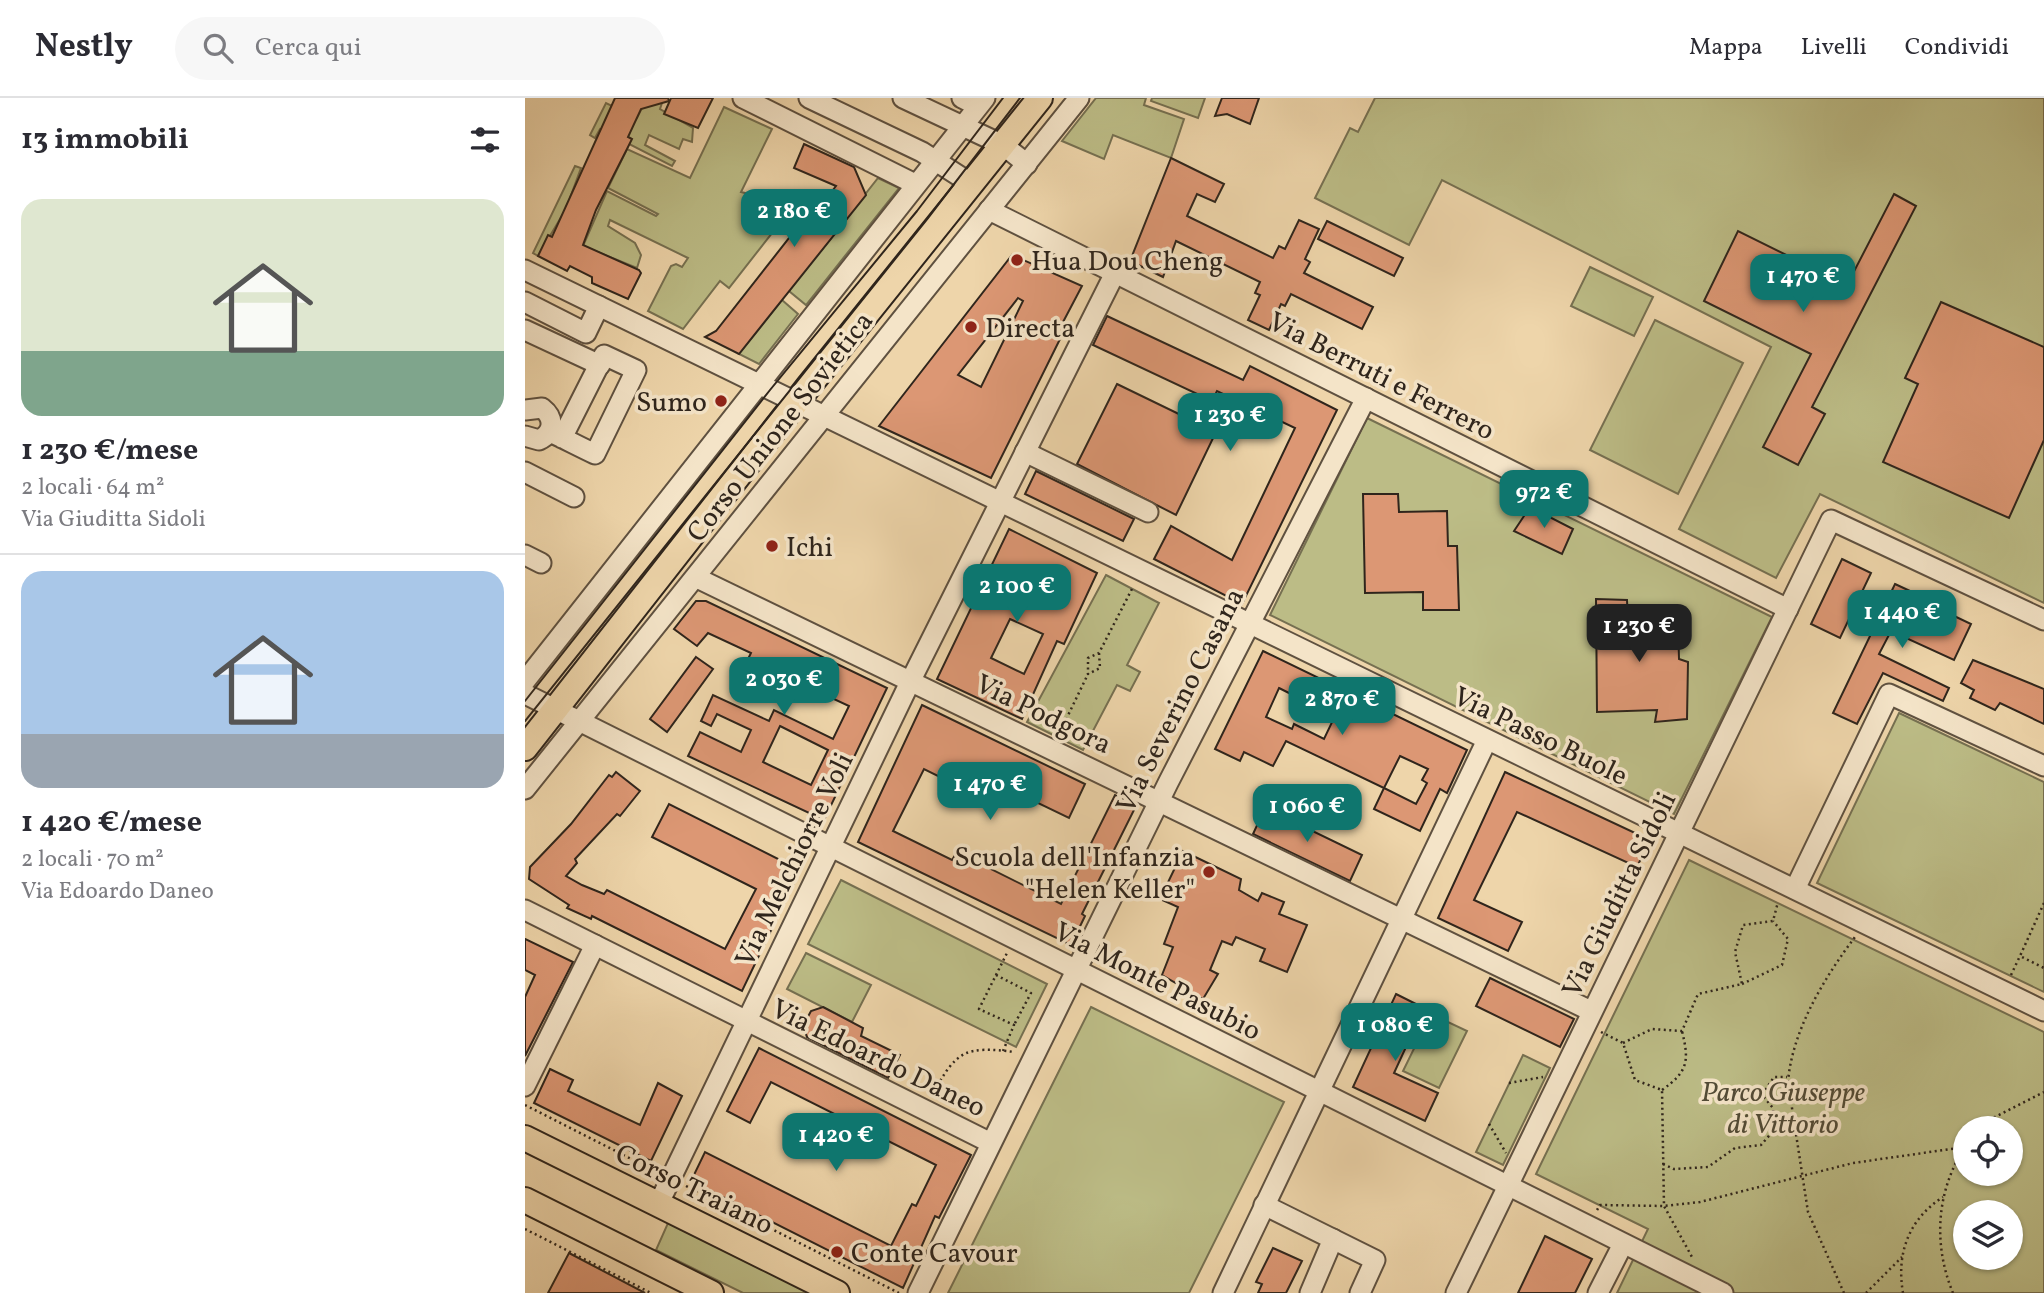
<!DOCTYPE html>
<html lang="it">
<head>
<meta charset="utf-8">
<style>
  body { margin:0; font-family:Vollkorn,serif; background:#f7f7f7; color:#2b2b33; height:100vh; display:flex; flex-direction:column; font-size:26px; white-space:nowrap }
  * { box-sizing:border-box; margin:0 }
  p { font-size:23px; color:#7c7c81 }
  .icon { flex:none; width:38px; height:38px; fill:none; stroke:currentColor; stroke-width:2; stroke-linecap:round; stroke-linejoin:round }
  .map { position:relative; flex:1; overflow:hidden }
  .sheet { display:flex; flex-direction:column; background:#fff; width:525px }
  .sheet>* { flex:none }
  .controls { position:absolute; left:1428px; top:1018px; display:grid; gap:14px }
  .controls a { display:grid; place-items:center; width:70px; height:70px; border-radius:50%; background:#fff; box-shadow:0 2px 5px #0004; font-size:35px }
  .price { position:absolute; translate:-50% -60px; padding:0 16px; border-radius:14px; background:#0f766e; color:#fff; font-size:23px; line-height:46px; filter:drop-shadow(0 2px 4px #0008) }
  .price::after { content:''; position:absolute; left:50%; top:42px; width:21px; height:16px; margin-left:-10px; background:inherit; clip-path:polygon(0 0,100% 0,50% 100%) }
  .price.active { background:#222; color:#fff }
  ul { padding:0; list-style:none }
  li { display:grid; align-content:center; gap:14px; height:371px; padding:0 21px }
  li+li { border-top:2px solid #e1e1e2 }
  li span { display:grid; place-items:center; height:217px; border-radius:21px; color:#555 }
  li>.icon { margin-inline-start:auto }
  span .icon { width:126px; height:126px; fill:#fffc; stroke-width:1 }
  li b { font-size:30px }
  h2 { display:flex; justify-content:space-between; align-items:center; height:84px; padding:0 21px; font-size:30px }
  header { display:flex; align-items:center; gap:42px; box-sizing:border-box; height:98px; padding:0 35px; background:#fff; border-bottom:2px solid #e1e1e2 }
  header strong { font-size:33px }
  nav { display:flex; gap:38px; margin-inline-start:auto; font-size:24px }
  .search { width:490px; height:63px; background:#f7f7f7; display:flex; align-items:center; gap:18px; box-sizing:border-box; padding:0 24px; border-radius:38px; color:#7c7c81; font-size:26px }
  main { display:flex; flex:1; min-height:0 }
  .map>svg:first-child { display:block }
</style>
</head>
<body>
<header>
<strong>Nestly</strong>
<div class="search"><svg class="icon" aria-label="search" viewBox="0 0 24 24"><circle cx="10" cy="10" r="6"/><path d="M15 15l6 6"/></svg>Cerca qui</div>
<nav><a>Mappa</a><a>Livelli</a><a>Condividi</a></nav>
</header>
<main>
<section class="sheet">
<h2>13 immobili<svg class="icon" aria-label="filters" viewBox="0 0 24 24"><path d="M4 7h16M4 17h16"/><circle cx="9" cy="7" r="2"/><circle cx="15" cy="17" r="2"/></svg></h2>
<ul>
<li><span style="background:linear-gradient(#dfe7d0 70%,#7fa58c 0)"><svg class="icon" aria-label="home" viewBox="0 0 24 24"><path d="M3 11l9-7 9 7M6 9v11h12V9"/></svg></span><div><b>1 230 €/mese</b><p>2 locali · 64 m²</p><p>Via Giuditta Sidoli</p></div></li>
<li><span style="background:linear-gradient(#a9c7e8 75%,#9aa5b1 0)"><svg class="icon" aria-label="home" viewBox="0 0 24 24"><path d="M3 11l9-7 9 7M6 9v11h12V9"/></svg></span><div><b>1 420 €/mese</b><p>2 locali · 70 m²</p><p>Via Edoardo Daneo</p></div></li>
</ul>
</section>
<div class="map">
<svg width="1519" height="1195" viewBox="0 0 1519 1195">
  <rect width="100%" height="100%" fill="#eed5aa"/>
  <filter id="stains"><feTurbulence type="fractalNoise" baseFrequency=".00286" numOctaves="4"/><feColorMatrix values="0 0 0 0 .2 0 0 0 0 .09 0 0 0 0 .02 0 0 0 .5 -.17"/></filter>
  <radialGradient id="worn" r=".72"><stop offset=".6" stop-color="#630" stop-opacity="0"/><stop offset="1" stop-color="#630" stop-opacity=".3"/></radialGradient>
  <!-- green -->
  <g fill="#bcbc86" stroke="#767051" stroke-width="2" fill-rule="evenodd">
    <polygon points="122,0 137,5 135,11 168,30 167,44 158,41 154,51 124,37 120,47 150,63 147,68 75,31 70,40 65,37 81,5 112,20"/>
    <polygon points="571,0 621,0 619,7 659,21 646,60 588,37 579,61 537,43"/>
    <polygon points="627,0 680,0 673,20 626,3"/>
    <polygon points="850,0 1519,0 1519,505 1295,396 1251,480 1154,431 1246,249 917,82 884,147 790,100 825,30 833,34"/>
    <polygon points="199,9 247,31 216,94 269,107 204,190 195,183 158,231 123,213 146,168 151,166 157,169 163,160 85,122 83,128 110,145 116,157 112,170 58,148 82,93 131,118 133,116 83,90 102,51 165,80"/>
    <polygon points="50,68 56,70 45,100 58,106 38,116 13,158 8,155"/>
    <polygon points="353,80 374,90 281,207 264,193"/>
    <polygon points="1065,169 1128,199 1109,238 1046,208"/>
    <polygon points="257,202 273,216 234,266 214,256"/>
    <polygon points="1130,222 1218,265 1153,396 1065,352"/>
    <polygon points="842,320 1247,519 1149,716 745,517"/>
    <polygon points="581,477 634,505 602,567 615,574 605,593 592,587 558,652 502,624"/>
    <polygon points="1374,615 1519,684 1519,894 1292,785"/>
    <path d="M1164,762L1519,934V1195H1092L1123,1131L1011,1076ZM1440,1031H1486V1076H1440ZM1440,1115H1486V1160H1440Z"/>
    <polygon points="316,782 522,886 491,949 283,846"/>
    <polygon points="281,855 346,887 327,924 262,891"/>
    <polygon points="566,909 759,1004 664,1195 423,1195"/>
    <polygon points="906,916 942,933 914,990 878,973"/>
    <polygon points="998,957 1025,970 978,1067 951,1054"/>
    <polygon points="143,1125 285,1195 218,1195 131,1152"/>
  </g>
  <!-- building -->
  <g fill="#dc9774" stroke="#2f251c" stroke-width="2" fill-rule="evenodd">
    <polygon points="90,0 143,0 144,3 116,11 103,39 107,41 102,51 71,112 58,147 114,172 116,175 103,201 67,185 67,179 45,168 42,173 13,158 23,137 27,139"/>
    <polygon points="146,0 188,0 173,30 139,16"/>
    <polygon points="697,0 734,0 725,26 702,16 690,18"/>
    <polygon points="279,46 329,69 341,97 214,256 180,239 191,233 286,112 290,115 311,88 269,70"/>
    <polygon points="646,60 699,86 690,104 672,96 662,118 748,160 754,148 760,151 774,122 794,131 780,161 785,164 779,175 848,209 837,231 766,196 760,208 756,206 744,232 723,222 735,197 730,195 735,184 651,143 638,179 605,163"/>
    <polygon points="1369,96 1391,108 1287,309 1300,316 1273,367 1238,349 1286,256 1179,203 1213,133 1322,187"/>
    <polygon points="802,123 878,160 869,178 793,141"/>
    <path d="M487,157L557,188L537,226L541,229L466,380L354,328ZM493,200L498,203L456,289L433,277Z"/>
    <polygon points="1416,204 1519,249 1519,342 1484,420 1358,364 1393,286 1380,280"/>
    <polygon points="582,218 718,282 725,268 812,312 717,506 629,461 646,428 707,462 770,330 692,293 687,303 568,247"/>
    <polygon points="592,286 691,334 651,417 552,366"/>
    <polygon points="511,373 609,421 598,443 500,396"/>
    <polygon points="838,396 873,396 874,414 922,413 923,448 932,448 934,512 898,512 898,494 840,495"/>
    <polygon points="1005,409 1048,431 1037,456 989,433"/>
    <path d="M484,431L572,475L539,546L532,543L497,621L412,581ZM485,521L518,536L499,576L466,560Z"/>
    <polygon points="1317,461 1346,475 1315,540 1286,526"/>
    <polygon points="1370,486 1385,493 1383,496 1446,526 1429,562 1366,533 1354,556 1424,590 1418,603 1358,575 1332,626 1308,615"/>
    <polygon points="1071,501 1102,502 1103,524 1153,523 1154,561 1163,564 1162,621 1130,624 1132,612 1072,614"/>
    <path d="M171,503H181L362,590L299,722L163,658L175,634L216,654L226,632L192,616L186,628L176,623L188,597L244,623L249,612L308,641L324,608L223,561L226,555L183,535L172,548L149,531ZM255,628L303,652L286,687L238,664Z"/>
    <path d="M738,553L942,652L922,695L915,691L895,733L849,711L859,690L761,643L748,668L719,654L715,663L690,651ZM754,590L810,618L799,641L769,626L767,631L741,619ZM875,658L903,671L897,682L902,685L891,706L859,690Z"/>
    <polygon points="171,559 188,571 142,634 125,621"/>
    <polygon points="1448,562 1519,591 1519,626 1475,605 1470,612 1445,600 1449,592 1436,585"/>
    <polygon points="397,607 560,686 544,720 432,666 423,683 399,671 368,733 427,762 432,754 536,806 590,697 611,708 557,816 560,818 546,847 333,744"/>
    <polygon points="91,674 115,693 95,718 92,716 50,761 52,765 41,778 57,787 79,796 82,792 200,851 231,791 127,739 144,706 275,772 217,893 67,818 66,821 42,810 44,807 4,781 5,769 46,726 84,677 87,679"/>
    <polygon points="980,674 1125,742 1112,769 992,714 949,802 997,824 983,853 913,820"/>
    <polygon points="740,710 837,757 825,783 728,736"/>
    <polygon points="658,753 716,781 714,792 733,803 737,795 759,804 754,816 782,827 762,874 735,863 740,851 711,839 707,847 697,843 685,872 693,876 678,901 637,877 648,849 639,846 653,809 635,801"/>
    <polygon points="0,841 48,864 0,958 0,899 10,877 0,872"/>
    <polygon points="965,880 1049,921 1035,949 951,908"/>
    <polygon points="871,896 899,910 869,975 913,995 900,1023 828,989"/>
    <polygon points="298,909 338,930 336,938 375,957 363,980 282,939 278,928 286,913"/>
    <polygon points="234,950 446,1057 414,1120 410,1118 378,1190 166,1083 180,1054 366,1148 387,1106 391,1108 411,1067 246,984 225,1025 202,1013"/>
    <polygon points="25,971 48,982 43,993 115,1027 133,985 157,998 126,1063 9,1005"/>
    <polygon points="1020,1138 1067,1161 1050,1195 993,1195"/>
    <polygon points="748,1150 777,1163 761,1195 733,1195 737,1186 731,1184"/>
    <polygon points="44,1155 120,1195 23,1195"/>
  </g>
  <g fill="none" stroke-linecap="round" stroke-linejoin="round">
    <defs>
      <g id="minor">
        <polyline points="218,0 390,86"/>
        <polyline points="284,0 397,54 445,85"/>
        <polyline points="378,0 478,47 502,66"/>
        <polyline points="437,0 453,8"/>
        <polyline points="464,112 1263,511"/>
        <polyline points="0,172 1519,913"/>
        <polyline points="0,204 61,235 74,208"/>
        <polyline points="0,232 75,267"/>
        <path d="M0,312L17,310C30,320 29,335 14,342L0,338"/>
        <path d="M25,334C40,341 55,349 70,356L111,272L79,257L37,340"/>
        <polyline points="500,354 623,414"/>
        <polyline points="0,374 49,399"/>
        <polyline points="0,457 16,465"/>
        <polyline points="172,480 1066,913"/>
        <polyline points="0,583 460,0"/>
        <polyline points="0,596 1198,1195"/>
        <polyline points="0,691 554,0"/>
        <polyline points="1270,791 1364,596 1519,668"/>
        <polyline points="0,812 464,1044"/>
        <polyline points="0,988 70,847"/>
        <polyline points="134,1105 386,582 590,175"/>
        <polyline points="739,1107 850,1162 835,1195"/>
        <polyline points="393,1195 643,685 841,300"/>
        <polyline points="698,1195 962,642"/>
        <polyline points="785,1195 808,1141"/>
        <polyline points="931,1195 1306,422 1519,522"/>
        <polyline points="1073,1195 1098,1146"/>
      </g>
      <g id="major">
        <polyline points="0,650 283,289 515,0"/>
        <polyline points="0,1040 312,1195"/>
        <polyline points="0,1102 186,1195"/>
      </g>
    </defs>
    <!-- minor casing -->
    <use href="#minor" stroke="#5f5140" stroke-width="23"/>
    <!-- major casing -->
    <use href="#major" stroke="#2f251c" stroke-width="28"/>
    <!-- path -->
    <g stroke="#2f251c" stroke-width="2.5" stroke-dasharray="2 3.5" stroke-linecap="butt">
      <polyline points="574,555 575,570 563,576 563,560 574,555 608,489"/>
      <polyline points="534,636 563,576"/>
      <polyline points="1519,805 1495,858 1519,870"/>
      <polyline points="471,877 506,895 489,927"/>
      <polyline points="1486,877 1495,858"/>
      <polyline points="1217,886 1257,867 1263,841 1248,823"/>
      <polyline points="1076,934 1098,945 1110,982 1137,992 1139,1108 1167,1159"/>
      <polyline points="1098,945 1127,931 1157,933 1173,896 1217,886 1210,854 1218,827 1248,823 1253,804"/>
      <polyline points="478,953 489,927 454,911 482,855"/>
      <polyline points="984,985 1018,979"/>
      <path d="M1137,992C1164,973 1164,962 1157,933"/>
      <path d="M407,997C432,952 439,948 490,954"/>
      <polyline points="0,1007 130,1073"/>
      <polyline points="964,1026 981,1055"/>
      <polyline points="1457,1031 1468,1020 1519,994"/>
      <polyline points="1138,1066 1149,1071 1183,1069 1210,1050 1236,1047 1249,1032 1248,1010 1237,997 1249,979 1262,979"/>
      <polyline points="161,1088 374,1195"/>
      <polyline points="1072,1112 1075,1107 1139,1108 1175,1104 1328,1065 1440,1049"/>
      <polyline points="0,1131 126,1195"/>
      <path d="M1319,1195L1283,1114L1263,984C1267,933 1299,880 1330,839"/>
      <polyline points="1341,1195 1377,1159"/>
      <path d="M1378,1195C1371,1155 1384,1121 1418,1099"/>
      <path d="M1428,1195C1408,1147 1411,1093 1440,1049"/>
    </g>
    <!-- minor -->
    <use href="#minor" stroke="#f4e4c8" stroke-width="19"/>
    <!-- major -->
    <use href="#major" stroke="#eed5aa" stroke-width="24"/>
    <!-- tram -->
    <g stroke="#2f251c" stroke-width="2">
      <polyline points="0,603 245,292 392,113 478,0"/>
      <polyline points="0,623 403,120 495,0"/>
    </g>
  </g>
  <!-- markers -->
  <g fill="#8f2418" stroke="#f4e4c8" stroke-width="2.5">
    <circle cx="492" cy="162" r="7"/>
    <circle cx="446" cy="229" r="7"/>
    <circle cx="196" cy="303" r="7"/>
    <circle cx="247" cy="448" r="7"/>
    <circle cx="684" cy="774" r="7"/>
    <circle cx="312" cy="1154" r="7"/>
  </g>
  <g text-anchor="middle" stroke-width="7" stroke-linejoin="round" paint-order="stroke">
    <!-- poi labels -->
    <g font-size="28" fill="#2f251c" stroke="#f4e4c8" text-anchor="start">
      <text x="506" y="172">Hua Dou Cheng</text>
      <text x="460" y="239">Directa</text>
      <text x="182" y="313" text-anchor="end">Sumo</text>
      <text x="261" y="458">Ichi</text>
      <text x="670" y="768" text-anchor="end">Scuola dell'Infanzia<tspan x="670" dy="32">"Helen Keller"</tspan></text>
      <text x="326" y="1164">Conte Cavour</text>
    </g>
    <!-- street labels -->
    <g font-size="28" fill="#2f251c" stroke="#f4e4c8">
      <text transform="translate(857 277) rotate(27)" y="10">Via Berruti e Ferrero</text>
      <text transform="translate(254 328) rotate(-52)" y="10">Corso Unione Sovietica</text>
      <text transform="translate(654 602) rotate(-63)" y="10">Via Severino Casana</text>
      <text transform="translate(519 615) rotate(26)" y="10">Via Podgora</text>
      <text transform="translate(1016 637) rotate(26)" y="10">Via Passo Buole</text>
      <text transform="translate(268 761) rotate(-64)" y="10">Via Melchiorre Voli</text>
      <text transform="translate(1093 796) rotate(-64)" y="10">Via Giuditta Sidoli</text>
      <text transform="translate(633 882) rotate(27)" y="10">Via Monte Pasubio</text>
      <text transform="translate(354 959) rotate(26)" y="10">Via Edoardo Daneo</text>
      <text transform="translate(170 1090) rotate(26)" y="10">Corso Traiano</text>
    </g>
    <!-- park labels -->
    <g font-size="28" font-style="italic" fill="#524b36" stroke="#f4e4c8">
      <text x="1258" y="1003">Parco Giuseppe<tspan x="1258" dy="32">di Vittorio</tspan></text>
    </g>
  </g>
  <rect width="100%" height="100%" filter="url(#stains)"/>
  <rect width="100%" height="100%" fill="url(#worn)"/>
</svg>
<div class="controls">
<a><svg class="icon" aria-label="locate" viewBox="0 0 24 24"><circle cx="12" cy="12" r="6"/><path d="M12 2v4M12 18v4M2 12h4M18 12h4"/></svg></a>
<a><svg class="icon" aria-label="layers" viewBox="0 0 24 24"><path d="M12 4l9 5-9 5-9-5zM3 14l9 5 9-5"/></svg></a>
</div>
<b class="price" style="left:269px;top:151px">2 180 €</b>
<b class="price" style="left:1278px;top:216px">1 470 €</b>
<b class="price" style="left:705px;top:355px">1 230 €</b>
<b class="price" style="left:1019px;top:432px">972 €</b>
<b class="price" style="left:492px;top:526px">2 100 €</b>
<b class="price" style="left:1377px;top:552px">1 440 €</b>
<b class="price active" style="left:1114px;top:566px">1 230 €</b>
<b class="price" style="left:259px;top:619px">2 030 €</b>
<b class="price" style="left:817px;top:639px">2 870 €</b>
<b class="price" style="left:465px;top:724px">1 470 €</b>
<b class="price" style="left:782px;top:746px">1 060 €</b>
<b class="price" style="left:870px;top:965px">1 080 €</b>
<b class="price" style="left:311px;top:1075px">1 420 €</b>
</div>
</main>
</body>
</html>
